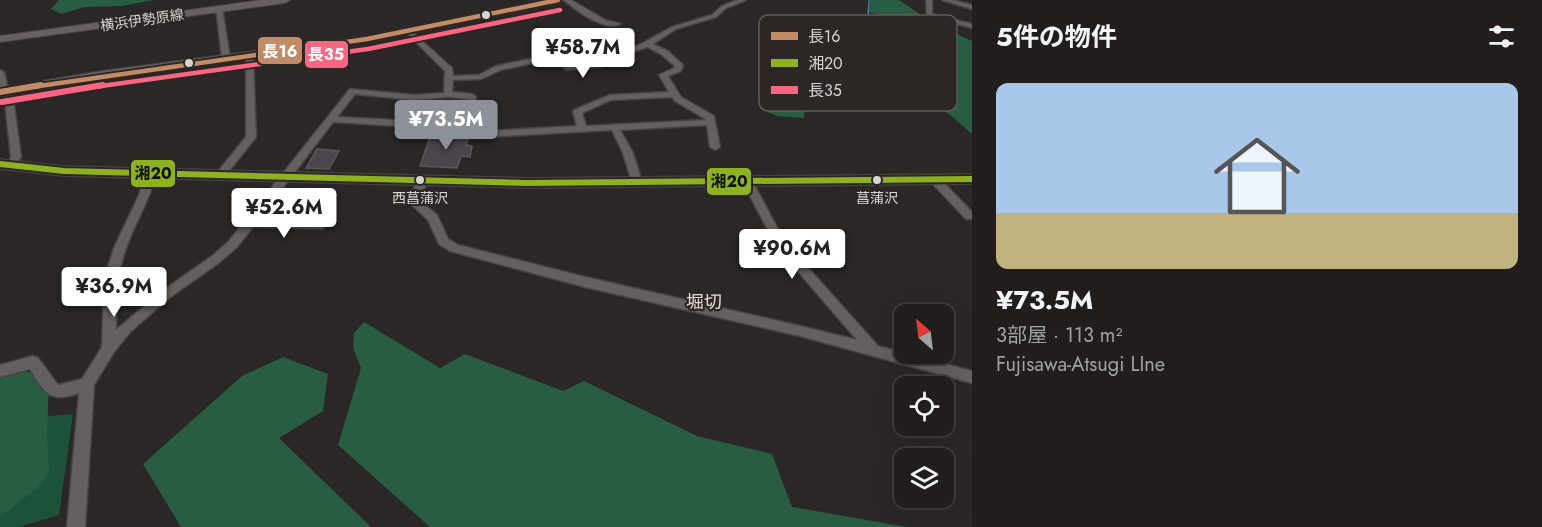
<!DOCTYPE html>
<html lang="ja">
<head>
<meta charset="utf-8">
<style>
  body { margin:0; font-family:Jost,"Noto Sans JP",sans-serif; background:#2d2a29; color:#f1f3f6; height:100vh; display:flex; flex-direction:column; font-size:22px; white-space:nowrap }
  * { box-sizing:border-box; margin:0 }
  p { font-size:20px; color:#a2a2a3 }
  .icon { flex:none; width:33px; height:33px; fill:none; stroke:currentColor; stroke-width:2; stroke-linecap:round; stroke-linejoin:round }
  .map { position:relative; flex:1; overflow:hidden }
  .sheet { display:flex; flex-direction:column; background:#201d1c; width:570px }
  .sheet>* { flex:none }
  .needle { width:39px; rotate:332deg }
  .buttons { position:absolute; left:894px; top:304px; display:grid; gap:12px }
  .buttons a { display:grid; place-items:center; width:60px; height:60px; border-radius:12px; background:#201d1c; box-shadow:0 6px 24px #0002,0 0 0 2px #3d3b3b; font-size:30px }
  .price { position:absolute; translate:-50% -51px; padding:0 14px; border-radius:6px; background:#fff; color:#222; font-size:20px; line-height:39px; filter:drop-shadow(0 2px 3px #0008) }
  .price::after { content:''; position:absolute; left:50%; top:36px; width:18px; height:14px; margin-left:-9px; background:inherit; clip-path:polygon(0 0,100% 0,50% 100%) }
  .price.active { background:#8c9099; color:#fff }
  ul { padding:0; list-style:none }
  li { display:grid; align-content:center; gap:12px; height:318px; padding:0 24px }
  li+li { border-top:2px solid #3d3b3b }
  li span { display:grid; place-items:center; height:186px; border-radius:12px; color:#555 }
  li>.icon { margin-inline-start:auto }
  span .icon { width:108px; height:108px; fill:#fffc; stroke-width:1 }
  li b { font-size:26px }
  h2 { display:flex; justify-content:space-between; align-items:center; height:72px; padding:0 24px; font-size:26px }
  main { display:flex; flex:1; min-height:0 }
  .map>svg:first-child { display:block }
</style>
</head>
<body>
<main>
<div class="map">
<svg width="972" height="527" viewBox="0 0 972 527">
  <rect width="100%" height="100%" fill="#2a2726"/>
  <!-- green -->
  <polygon fill="#1d523a" points="73,414 59,515 19,527 0,527 0,420"/>
  <!-- forest -->
  <g fill="#285d44">
    <polygon points="59,0 153,0 122,6 85,7 61,14 51,9"/>
    <polygon points="870,0 899,0 936,25 972,41 972,134 948,113 921,102 917,97 942,90 944,79 955,74 906,44 920,43 924,38 915,28 869,12"/>
    <path d="M812,59L826,60L842,68L841,74L901,105L873,108L846,102L805,106L804,118L777,116L763,110L784,94L781,88L783,82C795,77 802,67 812,59Z"/>
    <polygon points="364,322 440,368 465,354 563,391 584,381 697,436 772,454 792,507 907,527 430,527 338,445 361,368 353,347 354,333"/>
    <polygon points="283,357 328,374 323,411 279,438 371,527 181,527 143,464 242,376"/>
    <polygon points="18,371 41,373 49,381 47,435 49,473 37,488 0,517 0,378"/>
  </g>
  <g fill="none" stroke-linecap="round" stroke-linejoin="round">
    <!-- stream -->
    <polyline stroke="#54739b" stroke-width="1.5" points="822,56 868,17 869,0"/>
  </g>
  <!-- building -->
  <g fill="#4c444c" stroke="#595758" stroke-width="1.5">
    <polygon points="448,133 469,137 466,145 472,146 470,157 461,156 457,168 420,166 431,134"/>
    <polygon points="317,149 339,151 329,169 306,168"/>
  </g>
  <g fill="none" stroke-linecap="round" stroke-linejoin="round">
    <defs>
      <g id="street">
        <path d="M564,0H571L605,20L621,24C605,32 577,11 564,0Z"/>
        <path d="M737,0H746L726,8L716,17L676,29L653,44L668,51L683,65L681,71L668,76L681,97L714,116L720,147L715,150L710,147L707,125L620,130L633,153L642,182L637,185L632,182L623,153L612,130L488,137L464,130L468,99L448,97L414,100L355,94L337,117L433,122L438,125L433,128L333,122L258,220L319,222L323,223L325,226L323,229L253,227L237,247L220,262L169,298L131,331L114,352L94,385L85,527H67L79,393C49,404 44,392 30,369L0,377V365L33,356L38,358L58,385L82,379L102,347L104,292L107,270L114,248L139,195L147,171L151,170L156,173C150,201 134,224 125,251C116,277 116,303 116,330L161,292L212,256L229,241L350,89L414,95L444,93L445,71L406,32V30H410L452,68L453,76L479,75L496,66L569,51L628,49L639,45L672,27L712,15L722,6ZM648,47L662,55L675,66L674,68L659,75L669,92L610,95L574,110L573,112L577,126L488,131L474,128L476,97L472,94L452,92L453,80L481,79L501,70L554,58L566,70L598,67H601V63L568,65L561,57L629,53ZM672,97L675,101L707,120L586,126L582,113L611,100Z"/>
        <polygon points="926,0 932,0 932,14 972,24 972,28 927,16"/>
        <polygon points="942,0 952,0 972,5 972,9"/>
        <polygon points="219,6 222,8 230,58 226,60 222,58 216,8"/>
        <polygon points="246,53 253,55 256,137 225,176 221,177 216,174 246,137"/>
        <polygon points="0,70 4,72 8,89 12,91 21,157 15,168 12,169 7,166 11,157 4,93 0,88"/>
        <polygon points="935,177 939,178 972,212 972,219 966,219 931,182 930,180"/>
        <polygon points="422,178 427,181 420,201 437,215 448,239 458,245 585,277 800,326 857,340 777,247 742,181 743,179 751,179 785,242 878,346 972,371 972,383 800,336 585,287 450,251 439,244 428,220 409,202 417,181"/>
      </g>
      <g id="primary">
        <polygon points="262,0 290,0 285,3 0,42 0,36"/>
        <polygon points="543,0 563,0 558,3 367,42 102,79 0,96 0,88 102,71 367,36"/>
        <polygon points="0,159 64,166 526,178 972,174 972,184 526,188 64,176 0,169"/>
      </g>
    </defs>
    <!-- street casing -->
    <use href="#street" stroke="#464342" stroke-width="3"/>
    <!-- primary casing -->
    <use href="#primary" stroke="#464342" stroke-width="2"/>
    <!-- street -->
    <use href="#street" fill="#63605f" fill-rule="evenodd"/>
    <!-- primary -->
    <use href="#primary" fill="#675f60" fill-rule="evenodd"/>
    <defs>
      <polyline id="bus-1-far1" points="32,87 367,39 558,0"/>
      <polyline id="bus-1" points="0,92 41,85"/>
      <polyline id="bus-2" points="0,164 64,171 526,183 972,179"/>
      <polyline id="bus-3-far1" points="94,87 368,49 560,10"/>
      <polyline id="bus-3" points="2,102 103,85"/>
    </defs>
    <!-- bus-1-far1 casing -->
    <use href="#bus-1-far1" stroke="#2c2624" stroke-width="8"/>
    <!-- bus-1 casing -->
    <use href="#bus-1" stroke="#2c2624" stroke-width="10"/>
    <!-- bus-2 casing -->
    <use href="#bus-2" stroke="#2c2624" stroke-width="10"/>
    <!-- bus-3-far1 casing -->
    <use href="#bus-3-far1" stroke="#2c2624" stroke-width="8"/>
    <!-- bus-3 casing -->
    <use href="#bus-3" stroke="#2c2624" stroke-width="10"/>
    <!-- bus-1-far1 -->
    <use href="#bus-1-far1" stroke="#c18c65" stroke-width="4.5"/>
    <!-- bus-1 -->
    <use href="#bus-1" stroke="#c18c65" stroke-width="6"/>
    <!-- bus-2 -->
    <use href="#bus-2" stroke="#8db120" stroke-width="6"/>
    <!-- bus-3-far1 -->
    <use href="#bus-3-far1" stroke="#fa6682" stroke-width="4.5"/>
    <!-- bus-3 -->
    <use href="#bus-3" stroke="#fa6682" stroke-width="6"/>
  </g>
  <!-- markers -->
  <g fill="#d8d4d2" stroke="#2c2624" stroke-width="2">
    <circle cx="486" cy="15" r="5"/>
    <circle cx="189" cy="63" r="5"/>
    <circle cx="420" cy="180" r="5"/>
    <circle cx="877" cy="180" r="5"/>
  </g>
  <g text-anchor="middle" stroke-width="4.5" stroke-linejoin="round" paint-order="stroke">
    <!-- far-street labels -->
    <g font-size="14" fill="#d8d4d2" stroke="#2c2624">
      <text transform="translate(142 20) rotate(-8)" y="5">横浜伊勢原線</text>
    </g>
    <!-- bus labels -->
    <g font-size="14" fill="#d8d4d2" stroke="#2c2624">
      <text x="420" y="203">西菖蒲沢</text>
      <text x="877" y="203">菖蒲沢</text>
    </g>
    <!-- neighbourhood labels -->
    <g font-size="18" fill="#e3dbd8" stroke="#2c2624">
      <text x="704" y="308">堀切</text>
    </g>
  </g>
  <!-- legend -->
  <rect x="759" y="15" width="198" height="96" rx="9" fill="#2c2624" stroke="#605a58" stroke-width="1.5"/>
  <rect x="771" y="32" width="27" height="8" fill="#c18c65"/>
  <rect x="771" y="59" width="27" height="8" fill="#8db120"/>
  <rect x="771" y="86" width="27" height="8" fill="#fa6682"/>
  <g font-size="16" fill="#d8d4d2">
    <text x="808" y="42">長16</text>
    <text x="808" y="69">湘20</text>
    <text x="808" y="96">長35</text>
  </g>
  <g stroke="#2c2624" stroke-width="2">
    <rect x="257" y="36" width="46" height="29" rx="6" fill="#c18c65"/>
    <rect x="304" y="40" width="45" height="29" rx="6" fill="#fa6682"/>
    <rect x="130" y="159" width="46" height="29" rx="6" fill="#8db120"/>
    <rect x="706" y="167" width="46" height="29" rx="6" fill="#8db120"/>
  </g>
  <g font-size="16" text-anchor="middle" font-weight="bold" fill="#fff">
    <text x="280" y="57">長16</text>
    <text x="326" y="60">長35</text>
  </g>
  <g font-size="16" text-anchor="middle" font-weight="bold" fill="#111">
    <text x="153" y="179">湘20</text>
    <text x="729" y="187">湘20</text>
  </g>
</svg>
<div class="buttons">
<a><svg class="needle" viewBox="-14 -14 28 28"><path d="M0-13l5 13h-10z" fill="#e53935"/><path d="M0 13l5-13h-10z" fill="#a2a2a3"/></svg></a>
<a><svg class="icon" aria-label="locate" viewBox="0 0 24 24"><circle cx="12" cy="12" r="6"/><path d="M12 2v4M12 18v4M2 12h4M18 12h4"/></svg></a>
<a><svg class="icon" aria-label="layers" viewBox="0 0 24 24"><path d="M12 4l9 5-9 5-9-5zM3 14l9 5 9-5"/></svg></a>
</div>
<b class="price" style="left:583px;top:79px">¥58.7M</b>
<b class="price active" style="left:446px;top:151px">¥73.5M</b>
<b class="price" style="left:284px;top:239px">¥52.6M</b>
<b class="price" style="left:792px;top:280px">¥90.6M</b>
<b class="price" style="left:114px;top:318px">¥36.9M</b>
</div>
<section class="sheet">
<h2>5件の物件<svg class="icon" aria-label="filters" viewBox="0 0 24 24"><path d="M4 7h16M4 17h16"/><circle cx="9" cy="7" r="2"/><circle cx="15" cy="17" r="2"/></svg></h2>
<ul>
<li><span style="background:linear-gradient(#a9c7e8 70%,#c2b280 0)"><svg class="icon" aria-label="home" viewBox="0 0 24 24"><path d="M3 11l9-7 9 7M6 9v11h12V9"/></svg></span><div><b>¥73.5M</b><p>3部屋 · 113 m²</p><p>Fujisawa-Atsugi LIne</p></div></li>
</ul>
</section>
</main>
</body>
</html>
